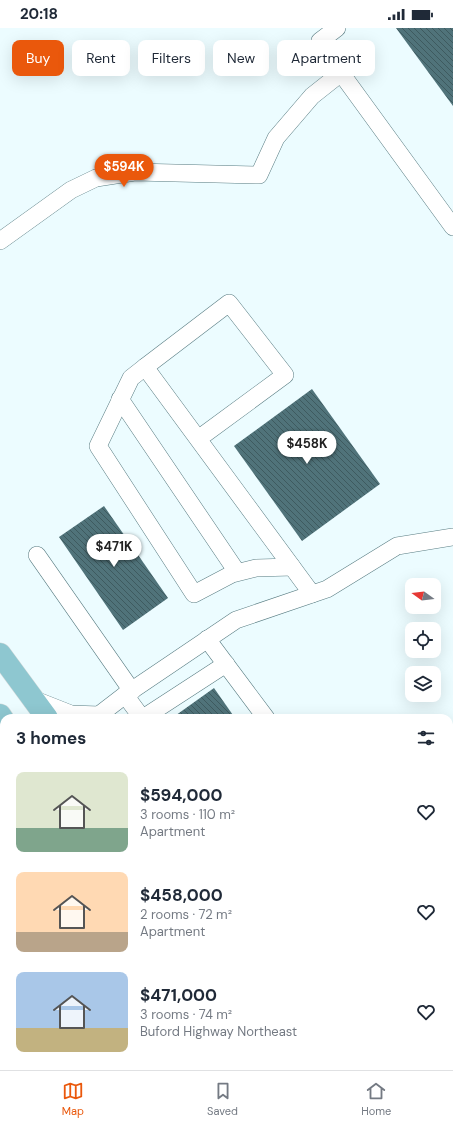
<!DOCTYPE html>
<html lang="en">
<head>
<meta charset="utf-8">
<style>
  body { margin:0; font-family:"DM Sans",sans-serif; background:#f6f6f7; color:#1f2937; height:100vh; display:flex; flex-direction:column; font-size:15px; white-space:nowrap }
  * { box-sizing:border-box; margin:0 }
  p { font-size:13px; color:#747a83 }
  .icon { flex:none; width:22px; height:22px; fill:none; stroke:currentColor; stroke-width:2; stroke-linecap:round; stroke-linejoin:round }
  .map { position:relative; flex:1; overflow:hidden }
  .sheet { position:absolute; left:0px; top:686px; width:453px; height:356px; display:flex; flex-direction:column; background:#fff; border-radius:12px 12px 0 0; box-shadow:0 4px 16px #0002 }
  .sheet>* { flex:none }
  .hud { position:absolute; left:12px; top:12px; width:429px; height:36px; display:flex; gap:8px }
  .needle { width:26px; rotate:285deg }
  .controls { position:absolute; left:405px; top:550px; display:grid; gap:8px }
  .controls a { display:grid; place-items:center; width:36px; height:36px; border-radius:8px; background:#fff; box-shadow:0 4px 16px #0002; font-size:20px }
  .price { position:absolute; translate:-50% -34px; padding:0 9px; border-radius:14px; background:#fff; color:#222; font-size:13px; line-height:26px; filter:drop-shadow(0 1px 2px #0008) }
  .price::after { content:''; position:absolute; left:50%; top:24px; width:12px; height:9px; margin-left:-6px; background:inherit; clip-path:polygon(0 0,100% 0,50% 100%) }
  .price.active { background:#ea580c; color:#fff }
  ul { padding:0; list-style:none }
  li { display:flex; align-items:center; gap:12px; height:100px; padding:0 16px }
  li span { display:grid; place-items:center; flex:none; width:112px; height:80px; border-radius:8px; color:#555 }
  li>.icon { margin-inline-start:auto }
  span .icon { width:48px; height:48px; fill:#fffc; stroke-width:1 }
  li b { font-size:17px }
  h2 { display:flex; justify-content:space-between; align-items:center; height:48px; padding:0 16px; font-size:17px }
  .pill { padding:0 14px; border-radius:8px; background:#fff; box-shadow:0 4px 16px #0002; font-size:14px; line-height:36px }
  .pill.active { background:#ea580c; color:#fff }
  .status { display:flex; justify-content:space-between; align-items:center; height:28px; padding:0 20px; background:#fff; direction:ltr }
  .status svg { height:11px; fill:currentColor }
  .menu { display:flex; justify-content:space-around; align-items:center; height:56px; border-top:1px solid #e0e1e3; background:#fff; font-size:11px; color:#747a83 }
  .menu a { display:grid; justify-items:center; gap:2px }
  .menu .active { color:#ea580c }
  .map>svg:first-child { display:block }
</style>
</head>
<body>
<div class="status"><b>20:18</b><svg viewBox="0 0 49 12"><path d="M0 12V9h3v3zM5 12V6h3v6zM10 12V3h3v9zM15 12V0h3v12zM26 1h20v11H26zM47 4h2v5h-2z"/></svg></div>
<div class="map">
<svg width="453" height="1042" viewBox="0 0 453 1042">
  <defs>
    <pattern id="building-back-hatch" width="6" height="6" patternUnits="userSpaceOnUse"><rect width="6" height="6" fill="#50737a"/><path d="M-1 5l2 2M0 0l6 6M5-1l2 2" fill="none" stroke="#3e5a5f"/></pattern>
  </defs>
  <rect width="100%" height="100%" fill="#ecfcff"/>
  <!-- building -->
  <g fill="url(#building-back-hatch)">
    <polygon points="396,0 453,0 453,78"/>
    <polygon points="312,361 380,456 302,513 234,418"/>
    <polygon points="104,478 168,570 123,602 59,509"/>
    <polygon points="214,660 235,690 172,690"/>
  </g>
  <g fill="none" stroke-linecap="round" stroke-linejoin="round">
    <defs>
      <g id="minor">
        <polyline points="337,0 320,13 322,20 341,45"/>
        <polyline points="0,213 71,162 96,150 135,144 259,147 276,110 312,68 341,45 453,199"/>
        <polyline points="145,339 131,350 98,418 194,566 232,546 256,540 292,539"/>
        <polyline points="120,371 237,544"/>
        <polyline points="198,411 285,347 229,275 145,339 312,566"/>
        <polyline points="37,527 132,663"/>
        <polyline points="207,611 266,690"/>
        <polyline points="125,667 142,690"/>
        <polyline points="33,671 71,686 99,687"/>
        <polyline points="98,690 99,687 125,667 236,592 327,561 397,518 453,509"/>
        <polyline points="143,690 226,636"/>
        <polyline points="0,718 4,720"/>
        <polyline points="449,730 453,729"/>
        <polyline points="449,773 453,784"/>
        <polyline points="0,880 4,885"/>
        <polyline points="449,886 453,885"/>
        <polyline points="0,979 4,979"/>
      </g>
      <g id="major">
        <polyline points="0,626 47,690"/>
        <polyline points="0,687 4,693"/>
        <polyline points="449,1020 453,1021"/>
        <polyline points="240,1038 243,1042"/>
        <polyline points="279,1038 282,1042"/>
        <polyline points="313,1038 326,1042"/>
      </g>
    </defs>
    <!-- minor casing -->
    <use href="#minor" stroke="#597d83" stroke-width="18"/>
    <!-- major casing -->
    <use href="#major" stroke="#d7dada" stroke-width="23"/>
    <!-- minor -->
    <use href="#minor" stroke="#fff" stroke-width="17"/>
    <!-- major -->
    <use href="#major" stroke="#8ec7d0" stroke-width="22"/>
  </g>
</svg>
<div class="controls">
<a><svg class="needle" viewBox="-14 -14 28 28"><path d="M0-13l5 13h-10z" fill="#e53935"/><path d="M0 13l5-13h-10z" fill="#747a83"/></svg></a>
<a><svg class="icon" aria-label="locate" viewBox="0 0 24 24"><circle cx="12" cy="12" r="6"/><path d="M12 2v4M12 18v4M2 12h4M18 12h4"/></svg></a>
<a><svg class="icon" aria-label="layers" viewBox="0 0 24 24"><path d="M12 4l9 5-9 5-9-5zM3 14l9 5 9-5"/></svg></a>
</div>
<b class="price active" style="left:124px;top:160px">$594K</b>
<b class="price" style="left:307px;top:437px">$458K</b>
<b class="price" style="left:114px;top:540px">$471K</b>
<div class="hud">
<a class="pill active">Buy</a>
<a class="pill">Rent</a>
<a class="pill">Filters</a>
<a class="pill">New</a>
<a class="pill">Apartment</a>
</div>
<section class="sheet">
<h2>3 homes<svg class="icon" aria-label="filters" viewBox="0 0 24 24"><path d="M4 7h16M4 17h16"/><circle cx="9" cy="7" r="2"/><circle cx="15" cy="17" r="2"/></svg></h2>
<ul>
<li><span style="background:linear-gradient(#dfe7d0 70%,#7fa58c 0)"><svg class="icon" aria-label="home" viewBox="0 0 24 24"><path d="M3 11l9-7 9 7M6 9v11h12V9"/></svg></span><div><b>$594,000</b><p>3 rooms · 110 m²</p><p>Apartment</p></div><svg class="icon" aria-label="heart" viewBox="0 0 24 24"><path d="M12 20l-8-8c-3-5 5-10 8-4 3-6 11-1 8 4z"/></svg></li>
<li><span style="background:linear-gradient(#ffd9b3 75%,#b9a48a 0)"><svg class="icon" aria-label="home" viewBox="0 0 24 24"><path d="M3 11l9-7 9 7M6 9v11h12V9"/></svg></span><div><b>$458,000</b><p>2 rooms · 72 m²</p><p>Apartment</p></div><svg class="icon" aria-label="heart" viewBox="0 0 24 24"><path d="M12 20l-8-8c-3-5 5-10 8-4 3-6 11-1 8 4z"/></svg></li>
<li><span style="background:linear-gradient(#a9c7e8 70%,#c2b280 0)"><svg class="icon" aria-label="home" viewBox="0 0 24 24"><path d="M3 11l9-7 9 7M6 9v11h12V9"/></svg></span><div><b>$471,000</b><p>3 rooms · 74 m²</p><p>Buford Highway Northeast</p></div><svg class="icon" aria-label="heart" viewBox="0 0 24 24"><path d="M12 20l-8-8c-3-5 5-10 8-4 3-6 11-1 8 4z"/></svg></li>
</ul>
</section>
</div>
<nav class="menu">
<a class="active"><svg class="icon" aria-label="map" viewBox="0 0 24 24"><path d="M3 6l6-2 6 2 6-2v14l-6 2-6-2-6 2zM9 4v14M15 6v14"/></svg>Map</a>
<a><svg class="icon" aria-label="saved" viewBox="0 0 24 24"><path d="M7 4h10v16l-5-4-5 4z"/></svg>Saved</a>
<a><svg class="icon" aria-label="home" viewBox="0 0 24 24"><path d="M3 11l9-7 9 7M6 9v11h12V9"/></svg>Home</a>
</nav>
</body>
</html>
